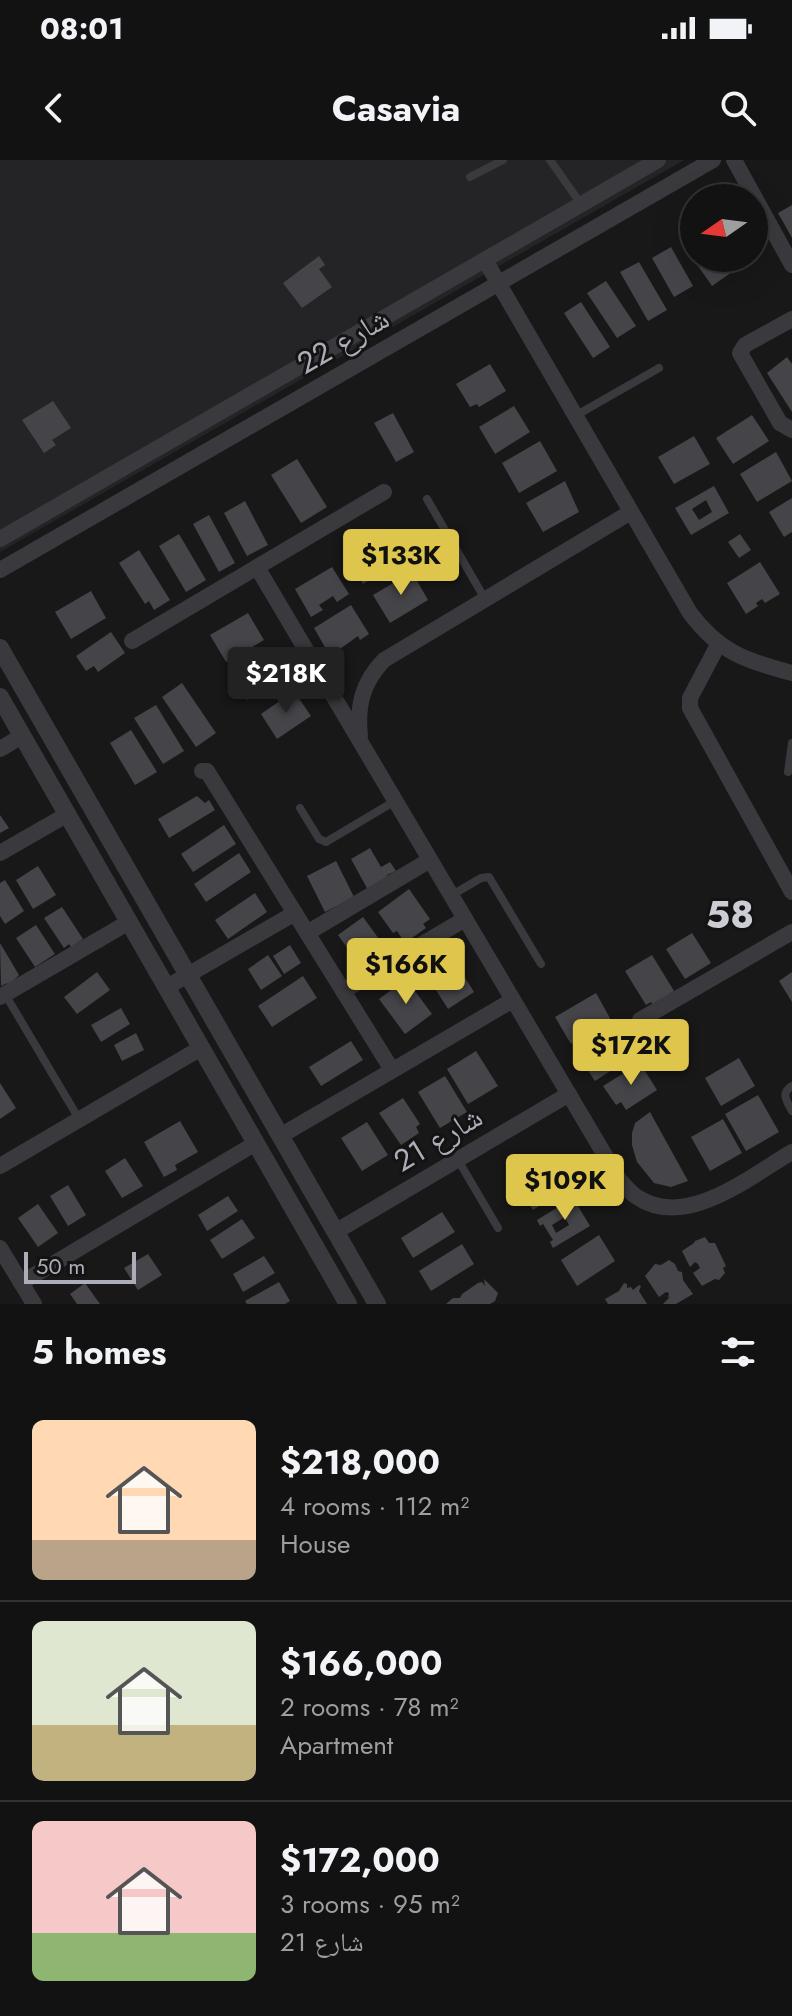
<!DOCTYPE html>
<html lang="en">
<head>
<meta charset="utf-8">
<style>
  body { margin:0; font-family:Jost,"Noto Naskh Arabic",sans-serif; background:#1f2021; color:#f1f3f6; height:100vh; display:flex; flex-direction:column; font-size:30px; white-space:nowrap }
  * { box-sizing:border-box; margin:0 }
  p { font-size:26px; color:#9c9ea0 }
  .icon { flex:none; width:44px; height:44px; fill:none; stroke:currentColor; stroke-width:2; stroke-linecap:round; stroke-linejoin:round }
  .map { position:relative; height:1144px; overflow:hidden }
  .side { display:flex; flex-direction:column; background:#121213; flex:1 }
  .side>* { flex:none }
  .needle { width:52px; rotate:256deg }
  .tools { position:absolute; left:680px; top:24px; display:grid; gap:16px }
  .tools a { display:grid; place-items:center; width:88px; height:88px; border-radius:50%; background:#121213; box-shadow:0 8px 32px #0002,0 0 0 2px #313233; font-size:40px }
  .scale { position:absolute; left:24px; bottom:20px; width:112px; box-sizing:border-box; padding-left:8px; border:4px solid #abadb8; border-top:0; font-size:22px; line-height:28px; white-space:nowrap; color:#abadb8; -webkit-text-stroke:6px #131314; paint-order:stroke }
  .price { position:absolute; translate:-50% -68px; padding:0 18px; border-radius:8px; background:#dec54b; color:#111; font-size:26px; line-height:52px; filter:drop-shadow(0 2px 4px #0008) }
  .price::after { content:''; position:absolute; left:50%; top:48px; width:24px; height:18px; margin-left:-12px; background:inherit; clip-path:polygon(0 0,100% 0,50% 100%) }
  .price.selected { background:#222; color:#fff }
  ul { padding:0; list-style:none }
  li { display:flex; align-items:center; gap:24px; height:200px; padding:0 32px }
  li+li { border-top:2px solid #313233 }
  li span { display:grid; place-items:center; flex:none; width:224px; height:160px; border-radius:12px; color:#555 }
  li>.icon { margin-inline-start:auto }
  span .icon { width:96px; height:96px; fill:#fffc; stroke-width:1 }
  li b { font-size:34px }
  h2 { display:flex; justify-content:space-between; align-items:center; height:96px; padding:0 32px; font-size:34px }
  .status { display:flex; justify-content:space-between; align-items:center; height:56px; padding:0 40px; background:#121213; direction:ltr }
  .status svg { height:22px; fill:currentColor }
  header { display:flex; justify-content:space-between; align-items:center; height:104px; padding:0 32px; background:#121213; font-size:36px; font-weight:700 }
  .map>svg:first-child { display:block }
</style>
</head>
<body>
<div class="status"><b>08:01</b><svg viewBox="0 0 49 12"><path d="M0 12V9h3v3zM5 12V6h3v6zM10 12V3h3v9zM15 12V0h3v12zM26 1h20v11H26zM47 4h2v5h-2z"/></svg></div>
<header><svg class="icon" aria-label="back" viewBox="0 0 24 24"><path d="M15 5l-7 7 7 7"/></svg>Casavia<svg class="icon" aria-label="search" viewBox="0 0 24 24"><circle cx="10" cy="10" r="6"/><path d="M15 15l6 6"/></svg></header>
<div class="map">
<svg width="792" height="1144" viewBox="0 0 792 1144">
  <rect width="100%" height="100%" fill="#181819"/>
  <!-- built -->
  <polygon fill="#242426" points="0,0 684,0 0,392"/>
  <!-- building -->
  <g fill="#454549" fill-rule="evenodd">
    <polygon points="792,45 792,78 778,53"/>
    <polygon points="694,74 694,98 722,98 732,112 712,126 682,83"/>
    <polygon points="671,87 693,126 674,137 652,98"/>
    <polygon points="319,96 325,105 319,109 332,127 302,148 283,123"/>
    <polygon points="639,102 667,150 648,161 620,112"/>
    <polygon points="606,121 636,166 617,178 587,133"/>
    <polygon points="581,142 610,187 593,198 564,153"/>
    <polygon points="787,197 792,204 792,252 767,213"/>
    <polygon points="490,204 506,231 479,247 477,244 470,247 456,224"/>
    <polygon points="53,241 71,268 52,280 56,285 44,293 22,260"/>
    <polygon points="514,246 530,272 495,294 479,267"/>
    <polygon points="393,253 414,292 396,302 374,263"/>
    <polygon points="752,255 769,281 733,304 716,278"/>
    <polygon points="694,276 710,304 674,324 658,297"/>
    <polygon points="540,281 557,311 519,333 502,303"/>
    <polygon points="776,292 792,321 757,342 740,314"/>
    <polygon points="297,299 327,347 301,363 271,315"/>
    <polygon points="565,321 579,352 543,372 526,343"/>
    <path d="M714,326L729,353L691,375L675,348ZM706,340L712,352L699,360L692,349Z"/>
    <polygon points="792,338 792,372 784,377 769,352"/>
    <polygon points="245,341 268,385 247,396 224,353"/>
    <polygon points="209,355 235,403 219,412 193,364"/>
    <polygon points="385,373 401,401 363,424 347,395"/>
    <polygon points="179,374 206,420 186,432 159,386"/>
    <polygon points="740,374 751,390 739,398 728,382"/>
    <polygon points="139,390 170,440 154,450 149,441 145,444 119,403"/>
    <polygon points="760,402 780,434 765,443 762,439 756,443 758,446 746,454 727,423"/>
    <polygon points="332,407 349,434 337,442 333,436 319,445 323,450 311,457 295,429"/>
    <polygon points="412,412 428,440 390,463 373,435"/>
    <polygon points="91,431 106,458 71,479 55,452"/>
    <polygon points="351,445 369,474 360,480 358,476 330,496 314,468"/>
    <polygon points="248,453 264,480 226,502 210,475"/>
    <polygon points="111,472 125,493 98,512 94,506 86,511 76,496"/>
    <polygon points="268,488 286,514 259,536 257,533 247,540 230,515"/>
    <polygon points="182,523 216,573 196,587 162,537"/>
    <polygon points="294,531 311,556 277,579 261,554"/>
    <polygon points="156,545 184,591 163,604 134,558"/>
    <polygon points="131,570 157,612 135,625 110,583"/>
    <polygon points="197,636 205,643 209,640 215,650 169,678 158,659"/>
    <polygon points="0,655 9,668 0,673"/>
    <polygon points="224,665 236,684 193,712 181,694"/>
    <polygon points="370,688 381,707 390,702 396,711 387,715 389,718 368,730 351,699"/>
    <polygon points="239,693 251,712 206,742 194,724"/>
    <polygon points="336,701 354,737 325,752 307,716"/>
    <polygon points="38,706 56,735 33,749 16,720"/>
    <polygon points="5,720 24,751 5,764 0,756 0,723"/>
    <polygon points="409,729 430,759 423,764 426,768 405,783 397,771 393,773 378,752"/>
    <polygon points="255,733 267,752 228,779 215,760"/>
    <polygon points="62,747 83,779 71,787 69,784 64,788 44,758"/>
    <polygon points="363,757 387,790 366,806 362,800 358,803 338,775"/>
    <polygon points="36,765 55,794 35,807 16,778"/>
    <polygon points="692,773 711,803 685,819 666,789"/>
    <polygon points="0,783 19,815 8,826 7,823 1,826"/>
    <polygon points="290,785 301,803 284,814 273,796"/>
    <polygon points="450,794 474,832 448,849 424,811"/>
    <polygon points="268,795 282,816 261,830 248,809"/>
    <polygon points="652,795 674,831 653,845 651,842 646,845 625,811"/>
    <polygon points="97,812 110,830 77,854 64,837"/>
    <polygon points="792,812 792,842 779,821"/>
    <polygon points="303,816 317,838 272,867 258,846"/>
    <polygon points="406,819 432,854 405,874 379,839"/>
    <polygon points="596,833 611,860 571,884 555,857"/>
    <polygon points="121,848 130,864 101,882 91,865"/>
    <polygon points="619,871 631,890 627,893 630,898 595,921 579,897"/>
    <polygon points="136,873 144,890 122,901 114,885"/>
    <polygon points="351,881 363,900 321,926 309,907"/>
    <polygon points="476,891 498,926 468,944 447,909"/>
    <polygon points="739,898 755,926 721,946 705,918"/>
    <polygon points="640,903 657,930 626,950 621,942 616,945 603,926"/>
    <polygon points="445,916 467,952 440,968 418,932"/>
    <polygon points="0,923 16,948 0,959"/>
    <polygon points="758,935 779,972 746,991 725,954"/>
    <polygon points="403,938 420,964 416,967 419,973 401,985 379,953"/>
    <polygon points="650,952 688,1021 671,1027 654,1023 637,1002 632,985 632,973 635,963"/>
    <polygon points="723,959 742,993 710,1011 691,977"/>
    <polygon points="180,961 198,992 175,1005 177,1010 164,1017 144,982"/>
    <polygon points="367,962 388,995 362,1011 341,978"/>
    <polygon points="125,998 143,1026 122,1038 105,1011"/>
    <polygon points="555,1000 572,1025 533,1050 517,1025"/>
    <polygon points="68,1025 86,1055 68,1066 50,1036"/>
    <polygon points="228,1036 238,1051 207,1071 198,1055"/>
    <path d="M576,1036L581,1045L578,1046L590,1066L553,1088L550,1082L553,1080L543,1064L540,1066L537,1060ZM565,1057L569,1065L556,1073L552,1065Z"/>
    <polygon points="38,1044 58,1073 38,1087 18,1058"/>
    <polygon points="442,1052 455,1072 413,1098 401,1078"/>
    <polygon points="242,1059 255,1078 222,1099 210,1080"/>
    <polygon points="599,1075 615,1101 577,1126 561,1100"/>
    <polygon points="705,1077 709,1083 715,1083 726,1106 723,1108 725,1113 719,1120 715,1119 702,1126 693,1113 700,1108 698,1104 695,1102 690,1107 682,1091 694,1083 695,1081"/>
    <polygon points="462,1084 474,1104 431,1131 419,1111"/>
    <polygon points="148,1094 162,1115 138,1130 124,1108"/>
    <polygon points="264,1096 275,1113 243,1132 233,1114"/>
    <polygon points="669,1100 675,1104 678,1111 682,1112 683,1120 693,1134 676,1144 663,1144 671,1136 668,1138 669,1133 666,1132 659,1137 645,1116 655,1104 661,1105"/>
    <polygon points="484,1119 498,1133 495,1141 490,1144 446,1144 453,1138 460,1138 462,1134 478,1123 482,1122 485,1126"/>
    <polygon points="279,1122 290,1141 285,1144 247,1144 245,1141"/>
    <polygon points="85,1123 100,1144 77,1144 70,1134"/>
    <polygon points="624,1123 627,1124 627,1128 631,1127 633,1130 639,1125 641,1126 639,1131 647,1144 608,1144 605,1139 619,1131"/>
  </g>
  <g fill="none" stroke-linecap="round" stroke-linejoin="round">
    <!-- service -->
    <g stroke="#39393e" stroke-width="8">
      <polyline points="550,0 581,44"/>
      <polyline points="470,17 503,0"/>
      <polyline points="575,256 659,208"/>
      <polyline points="427,339 485,439"/>
      <polyline points="788,612 792,583"/>
      <polyline points="300,648 319,679 326,682 395,641"/>
      <polyline points="452,735 481,718 489,717 541,804"/>
      <polyline points="5,834 79,959"/>
      <path d="M792,926C780,933 787,942 792,951"/>
      <polyline points="458,1000 498,1068"/>
    </g>
    <!-- minor -->
    <g stroke="#39393e" stroke-width="16">
      <polyline points="734,0 792,105"/>
      <path d="M485,100L690,453C719,492 746,501 792,513"/>
      <polyline points="792,159 745,185 740,193 780,263 792,270"/>
      <polyline points="0,379 658,0"/>
      <path d="M257,407L619,1019C624,1025 630,1033 637,1037C686,1070 749,1017 792,992"/>
      <polyline points="0,410 713,0"/>
      <polyline points="132,481 384,332"/>
      <polyline points="718,485 690,538 690,548 792,732"/>
      <path d="M360,576C357,545 362,523 384,500L631,352"/>
      <polyline points="0,589 22,576"/>
      <polyline points="202,611 207,611 392,910"/>
      <polyline points="0,693 68,654"/>
      <polyline points="307,773 430,700"/>
      <polyline points="167,827 295,753"/>
      <polyline points="343,831 465,759"/>
      <polyline points="0,837 129,762"/>
      <polyline points="640,860 792,772"/>
      <polyline points="280,976 513,840"/>
      <polyline points="0,1006 201,888"/>
      <polyline points="335,1072 569,934"/>
      <polyline points="0,1088 34,1144"/>
      <polyline points="21,1123 256,983"/>
    </g>
    <!-- tertiary -->
    <g stroke="#39393e" stroke-width="18">
      <polyline points="0,488 377,1144"/>
      <polyline points="0,537 348,1144"/>
    </g>
  </g>
  <g text-anchor="middle" stroke-width="6" stroke-linejoin="round" paint-order="stroke">
    <!-- street labels -->
    <g font-size="30" fill="#abadb8" stroke="#131314">
      <text transform="translate(343 181) rotate(-30)" y="10">شارع 22</text>
      <text transform="translate(438 979) rotate(-31)" y="10">شارع 21</text>
    </g>
    <!-- district labels -->
    <g font-size="38" font-weight="bold" fill="#cccdd4" stroke="#131314">
      <text x="730" y="768">58</text>
    </g>
  </g>
</svg>
<div class="tools">
<a><svg class="needle" viewBox="-14 -14 28 28"><path d="M0-13l5 13h-10z" fill="#e53935"/><path d="M0 13l5-13h-10z" fill="#9c9ea0"/></svg></a>
</div>
<div class="scale">50 m</div>
<b class="price" style="left:401px;top:437px">$133K</b>
<b class="price selected" style="left:286px;top:555px">$218K</b>
<b class="price" style="left:406px;top:846px">$166K</b>
<b class="price" style="left:631px;top:927px">$172K</b>
<b class="price" style="left:565px;top:1062px">$109K</b>
</div>
<section class="side">
<h2>5 homes<svg class="icon" aria-label="filters" viewBox="0 0 24 24"><path d="M4 7h16M4 17h16"/><circle cx="9" cy="7" r="2"/><circle cx="15" cy="17" r="2"/></svg></h2>
<ul>
<li><span style="background:linear-gradient(#ffd9b3 75%,#b9a48a 0)"><svg class="icon" aria-label="home" viewBox="0 0 24 24"><path d="M3 11l9-7 9 7M6 9v11h12V9"/></svg></span><div><b>$218,000</b><p>4 rooms · 112 m²</p><p>House</p></div></li>
<li><span style="background:linear-gradient(#dfe7d0 65%,#c2b280 0)"><svg class="icon" aria-label="home" viewBox="0 0 24 24"><path d="M3 11l9-7 9 7M6 9v11h12V9"/></svg></span><div><b>$166,000</b><p>2 rooms · 78 m²</p><p>Apartment</p></div></li>
<li><span style="background:linear-gradient(#f6c9c9 70%,#8fb573 0)"><svg class="icon" aria-label="home" viewBox="0 0 24 24"><path d="M3 11l9-7 9 7M6 9v11h12V9"/></svg></span><div><b>$172,000</b><p>3 rooms · 95 m²</p><p>شارع 21</p></div></li>
</ul>
</section>
</body>
</html>
